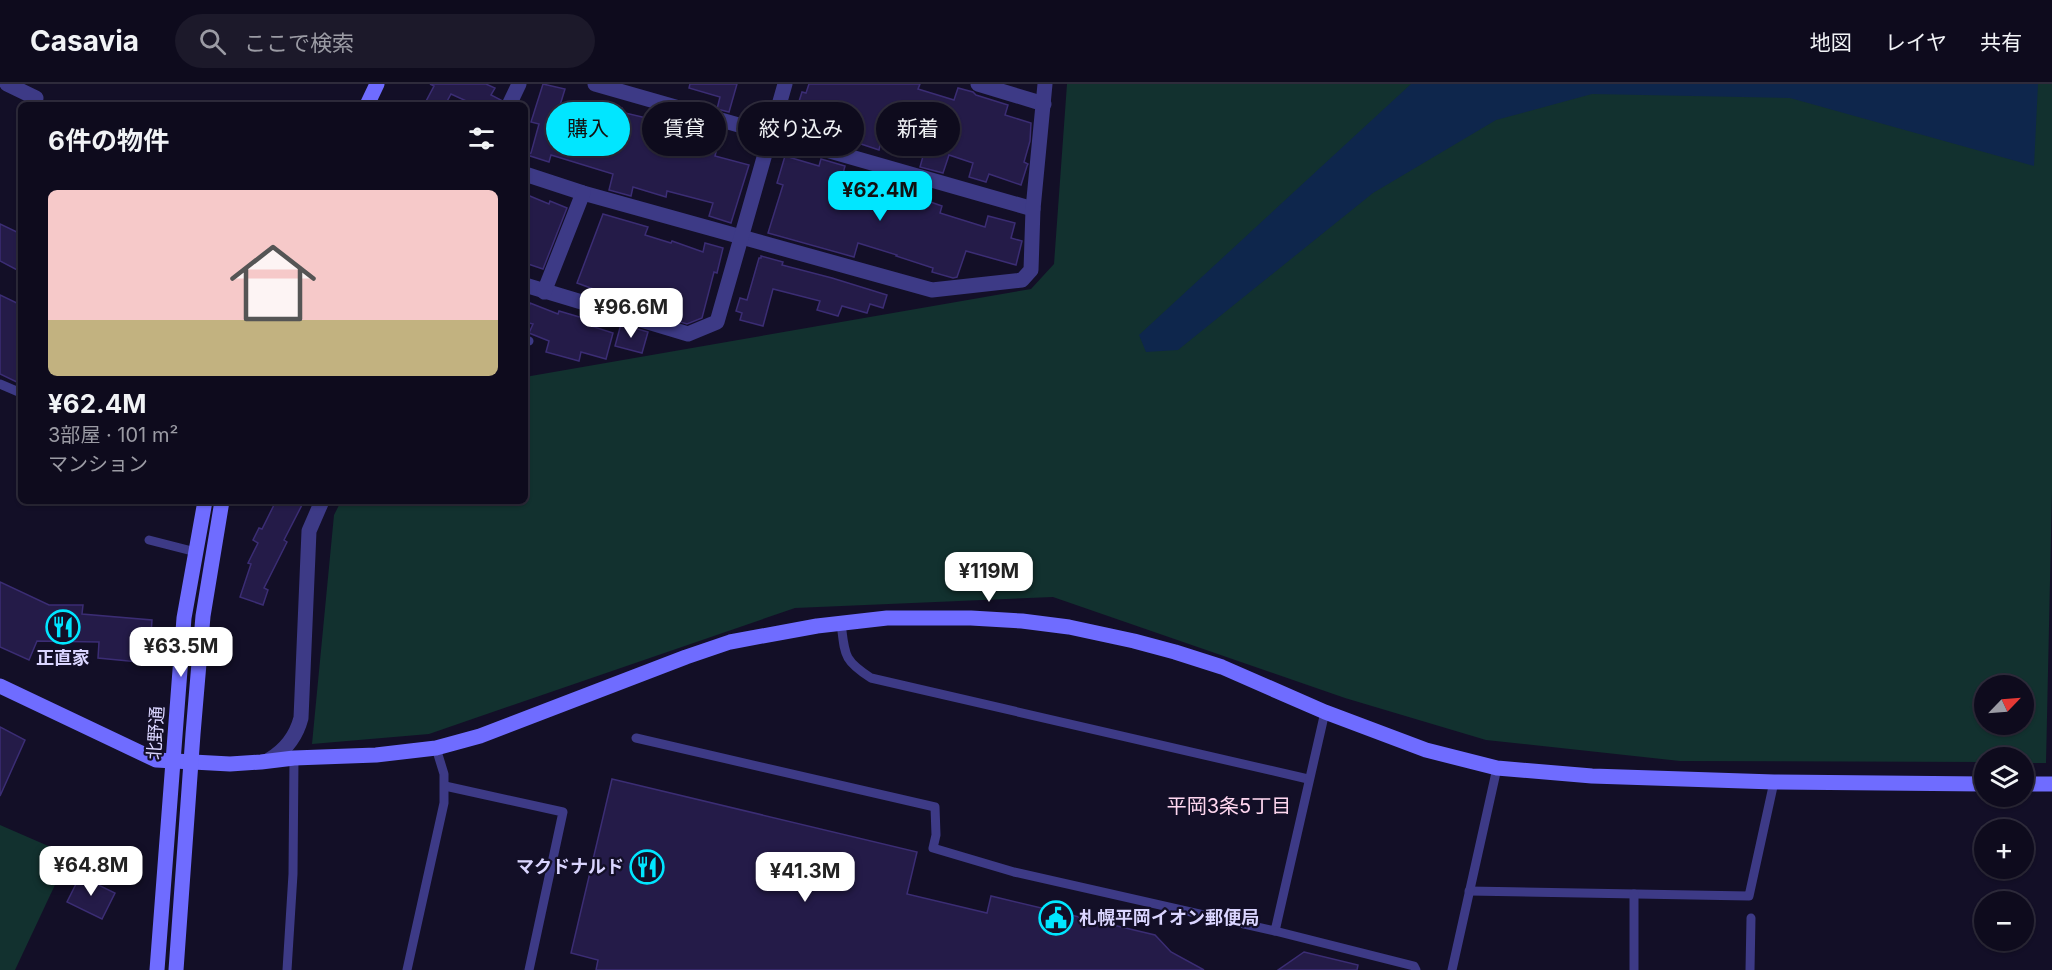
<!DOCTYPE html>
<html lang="ja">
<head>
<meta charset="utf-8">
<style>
  body { margin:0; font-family:Inter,"Noto Sans JP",sans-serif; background:#1c192a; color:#f1f3f6; height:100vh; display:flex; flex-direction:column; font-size:22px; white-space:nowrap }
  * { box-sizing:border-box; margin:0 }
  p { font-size:20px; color:#9b9ba4 }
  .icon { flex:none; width:33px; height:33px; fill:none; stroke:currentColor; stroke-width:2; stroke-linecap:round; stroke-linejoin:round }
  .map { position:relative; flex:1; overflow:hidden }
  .panel { position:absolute; left:18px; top:18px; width:510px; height:402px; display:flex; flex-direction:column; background:#0e0b1d; border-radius:9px; box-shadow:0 2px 4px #0004,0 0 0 2px #2e2b3b }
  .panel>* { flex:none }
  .banner { position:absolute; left:546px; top:18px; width:570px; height:54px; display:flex; gap:12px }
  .needle { width:39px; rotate:65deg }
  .controls { position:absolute; left:1974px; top:591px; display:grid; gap:12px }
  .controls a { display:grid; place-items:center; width:60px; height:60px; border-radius:50%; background:#0e0b1d; box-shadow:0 2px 4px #0004,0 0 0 2px #2e2b3b; font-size:30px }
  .price { position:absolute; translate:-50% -51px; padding:0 14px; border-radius:12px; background:#fff; color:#222; font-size:20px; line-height:39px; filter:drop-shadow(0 2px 3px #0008) }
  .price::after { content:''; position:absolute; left:50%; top:36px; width:18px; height:14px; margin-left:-9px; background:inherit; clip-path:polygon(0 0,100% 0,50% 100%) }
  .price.current { background:#01e6ff; color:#111 }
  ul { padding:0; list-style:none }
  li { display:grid; align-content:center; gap:12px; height:318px; padding:0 30px }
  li+li { border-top:2px solid #2e2b3b }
  li span { display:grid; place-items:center; height:186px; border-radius:9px; color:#555 }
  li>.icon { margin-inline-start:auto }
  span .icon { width:108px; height:108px; fill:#fffc; stroke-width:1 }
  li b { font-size:26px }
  h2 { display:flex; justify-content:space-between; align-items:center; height:72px; padding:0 30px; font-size:26px }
  .tag { padding:0 21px; border-radius:27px; background:#0e0b1d; box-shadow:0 2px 4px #0004,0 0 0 2px #2e2b3b; font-size:21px; line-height:54px }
  .tag.current { background:#01e6ff; color:#111 }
  header { display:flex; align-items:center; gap:36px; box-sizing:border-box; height:84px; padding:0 30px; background:#0e0b1d; border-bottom:2px solid #2e2b3b }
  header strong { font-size:28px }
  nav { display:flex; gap:33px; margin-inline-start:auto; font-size:21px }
  .search { width:420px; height:54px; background:#1c192a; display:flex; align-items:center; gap:15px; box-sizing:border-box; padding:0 21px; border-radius:33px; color:#9b9ba4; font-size:22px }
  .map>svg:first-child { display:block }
</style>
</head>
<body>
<header>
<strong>Casavia</strong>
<div class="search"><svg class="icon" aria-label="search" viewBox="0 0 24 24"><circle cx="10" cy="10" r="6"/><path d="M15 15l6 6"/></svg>ここで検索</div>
<nav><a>地図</a><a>レイヤ</a><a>共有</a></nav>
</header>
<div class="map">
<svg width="2052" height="886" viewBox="0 0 2052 886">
  <rect width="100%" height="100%" fill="#130f27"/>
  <!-- green -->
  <g fill="#12312f" fill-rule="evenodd">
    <path d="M1067,0H2052V406L2046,679H2024V674H1984V678L1680,677L1486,656L1345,614L1053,513L795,524L429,650L312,660L334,431L341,417H525V293L1031,205L1054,180ZM1984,602H2024V640H1984Z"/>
    <polygon points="0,741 69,771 15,886 0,886"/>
  </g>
  <!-- water -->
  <polygon fill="#0e264c" points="1411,0 2038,0 2034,82 1790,14 1592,10 1496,36 1373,109 1178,266 1146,268 1139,251"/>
  <!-- building -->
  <g fill="#241b48" stroke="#3b2d74" stroke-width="1.5">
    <polygon points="430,0 486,0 495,4 491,11 501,16 499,21 475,21 451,10 445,21 424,21 434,2"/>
    <polygon points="543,0 565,5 549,57 559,51 599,63 582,35 592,29 595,17 622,24 621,28 655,36 653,45 717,64 715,72 749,81 731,139 709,132 713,119 667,107 666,113 633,103 631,112 609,106 613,90 551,71 549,78 527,71 531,69 539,40 531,38"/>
    <polygon points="690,0 737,0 729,28 717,25 720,13 689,4"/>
    <polygon points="809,0 920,0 918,5 954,16 958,4 973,8 976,11 1008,21 1005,31 1031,39 1030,57 1024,78 1028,80 1027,82 1021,101 989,90 986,98 969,93 973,79 949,71 943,89 920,83 927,58 894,48 890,59 881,57 879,66 855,58 853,63 800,48 804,33 795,30 802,8 806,9"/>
    <polygon points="785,72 819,82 821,75 845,82 841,97 920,122 922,115 942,122 940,129 985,143 988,132 1015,139 1011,154 1022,157 1016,181 966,167 957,193 953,194 932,188 933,184 896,172 897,171 858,159 854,173 768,149 783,101 777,99"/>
    <polygon points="525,110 549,120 550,117 567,124 543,185 525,179"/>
    <polygon points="603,130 648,143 645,151 671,159 672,157 703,168 705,159 723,164 717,189 714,188 702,234 687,240 616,218 618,214 577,199"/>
    <polygon points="0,140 21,150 21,188 0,177"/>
    <polygon points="761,172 783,178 782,181 832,194 887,211 883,224 870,220 867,229 842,222 838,232 817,226 820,217 773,205 763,242 740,236 742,229 736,227 740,214 747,216 759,174 761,174"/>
    <polygon points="0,211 21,221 21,300 0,290"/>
    <polygon points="530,219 558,230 559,227 593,237 591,242 613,249 606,275 581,268 579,277 546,268 549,257 529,249 533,240 525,238"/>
    <polygon points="621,240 648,248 642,269 615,262"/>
    <polygon points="276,417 304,417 284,456 287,458 264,504 268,506 263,521 240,513 251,480 248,479 258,459 253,456 259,444 262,445"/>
    <polygon points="0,498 49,521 83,521 82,530 152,536 149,579 98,574 99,558 37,557 29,576 0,563"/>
    <polygon points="0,643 25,656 0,712"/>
    <polygon points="612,695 917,768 907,810 987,829 991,812 1155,851 1171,868 1204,886 596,886 598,876 571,869"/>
    <polygon points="80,792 115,809 102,835 67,818"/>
    <polygon points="1304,868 1358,881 1357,886 1278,886"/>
  </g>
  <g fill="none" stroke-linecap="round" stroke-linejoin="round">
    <!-- lane -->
    <g stroke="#3d3a86" stroke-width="9">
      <polyline points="525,255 529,257"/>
      <polyline points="0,300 21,309"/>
      <polyline points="149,456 196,468"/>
      <path d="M841,539C845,571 843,576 871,594L1308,695"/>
      <polyline points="636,654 935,723 936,751 933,764 1014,788 1275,847 1325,628"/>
      <polyline points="445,702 563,728 529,886"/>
      <polyline points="1469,807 1749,812 1774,698"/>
      <polyline points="1275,847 1414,882 1416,886"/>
      <polyline points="287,886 293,790 294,674"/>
      <polyline points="407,886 444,719 444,690 436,664"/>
      <polyline points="1452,886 1497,684"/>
      <polyline points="1634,886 1634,810"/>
      <polyline points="1750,886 1751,834"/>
    </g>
    <!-- street -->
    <g stroke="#3d3a86" stroke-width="15">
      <polyline points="7,0 36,14"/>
      <polyline points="595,0 1033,125"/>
      <polyline points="978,0 1044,20"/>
      <polyline points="509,21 519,0"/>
      <polyline points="525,90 583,109 932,206 1022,196 1031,186 1033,125 1045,0"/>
      <polyline points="525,201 688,250 717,238 785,0"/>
      <polyline points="544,208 583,109"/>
      <path d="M269,676C286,666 296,653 301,634L309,447L322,417"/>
    </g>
    <!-- secondary -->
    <g stroke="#6f6cff" stroke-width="15">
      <polyline points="367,21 377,0"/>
      <polyline points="0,602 156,676 230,680 261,678 294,674 376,671 436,664 480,652 686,573 730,558 817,542 887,534 971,534 1022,537 1069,543 1134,557 1175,568 1222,583 1325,628 1426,666 1497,684 1592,692 1774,698 1984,700"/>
      <polyline points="2024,700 2052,700"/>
      <polyline points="157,886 184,534 205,417"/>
      <polyline points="176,886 193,650 203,532 222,417"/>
    </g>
  </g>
  <!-- icons -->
  <defs>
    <symbol id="restaurant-ring" viewBox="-11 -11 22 22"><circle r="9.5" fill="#130f27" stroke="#01e6ff" stroke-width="1.5"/><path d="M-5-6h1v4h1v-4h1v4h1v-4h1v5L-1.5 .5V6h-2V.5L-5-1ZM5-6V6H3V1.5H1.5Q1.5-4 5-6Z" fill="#01e6ff"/></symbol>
    <symbol id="civic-ring" viewBox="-11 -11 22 22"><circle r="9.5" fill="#130f27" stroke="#01e6ff" stroke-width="1.5"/><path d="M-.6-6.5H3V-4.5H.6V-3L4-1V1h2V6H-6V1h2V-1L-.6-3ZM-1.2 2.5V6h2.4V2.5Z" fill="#01e6ff"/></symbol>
  </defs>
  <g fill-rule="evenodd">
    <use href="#restaurant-ring" x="44" y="524" width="38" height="38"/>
    <use href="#restaurant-ring" x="628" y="764" width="38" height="38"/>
    <use href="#civic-ring" x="1037" y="815" width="38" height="38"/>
  </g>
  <g text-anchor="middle" stroke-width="4.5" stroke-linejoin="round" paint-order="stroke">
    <!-- poi labels -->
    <g font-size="18" font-weight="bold" fill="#dad5ff" stroke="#130f27">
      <text x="63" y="580">正直家</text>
      <text x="624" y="789" text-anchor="end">マクドナルド</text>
      <text x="1079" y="840" text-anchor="start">札幌平岡イオン郵便局</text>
    </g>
    <!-- street labels -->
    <g font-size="18" fill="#dad5ff" stroke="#130f27">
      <text transform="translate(156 649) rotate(-86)" y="6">北野通</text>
    </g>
    <!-- neighbourhood labels -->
    <g font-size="20" fill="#ffd7f0" stroke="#130f27">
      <text x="1229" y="729">平岡3条5丁目</text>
    </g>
  </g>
</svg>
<div class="controls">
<a><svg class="needle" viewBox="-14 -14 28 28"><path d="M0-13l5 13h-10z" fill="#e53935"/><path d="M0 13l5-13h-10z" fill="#9b9ba4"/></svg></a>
<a><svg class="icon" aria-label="layers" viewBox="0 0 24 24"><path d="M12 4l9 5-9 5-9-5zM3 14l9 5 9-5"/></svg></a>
<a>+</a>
<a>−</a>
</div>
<b class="price current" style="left:880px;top:138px">¥62.4M</b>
<b class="price" style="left:631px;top:255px">¥96.6M</b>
<b class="price" style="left:989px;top:519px">¥119M</b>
<b class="price" style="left:181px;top:594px">¥63.5M</b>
<b class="price" style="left:91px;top:813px">¥64.8M</b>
<b class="price" style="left:805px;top:819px">¥41.3M</b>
<div class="banner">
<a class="tag current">購入</a>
<a class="tag">賃貸</a>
<a class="tag">絞り込み</a>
<a class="tag">新着</a>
</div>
<section class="panel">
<h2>6件の物件<svg class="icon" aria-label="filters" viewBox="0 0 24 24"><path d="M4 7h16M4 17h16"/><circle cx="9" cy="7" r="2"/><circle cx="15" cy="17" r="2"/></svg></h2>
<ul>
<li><span style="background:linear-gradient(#f6c9c9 70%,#c2b280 0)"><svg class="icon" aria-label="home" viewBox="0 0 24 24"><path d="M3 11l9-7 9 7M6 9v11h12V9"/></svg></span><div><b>¥62.4M</b><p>3部屋 · 101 m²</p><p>マンション</p></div></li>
</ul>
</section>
</div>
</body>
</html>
